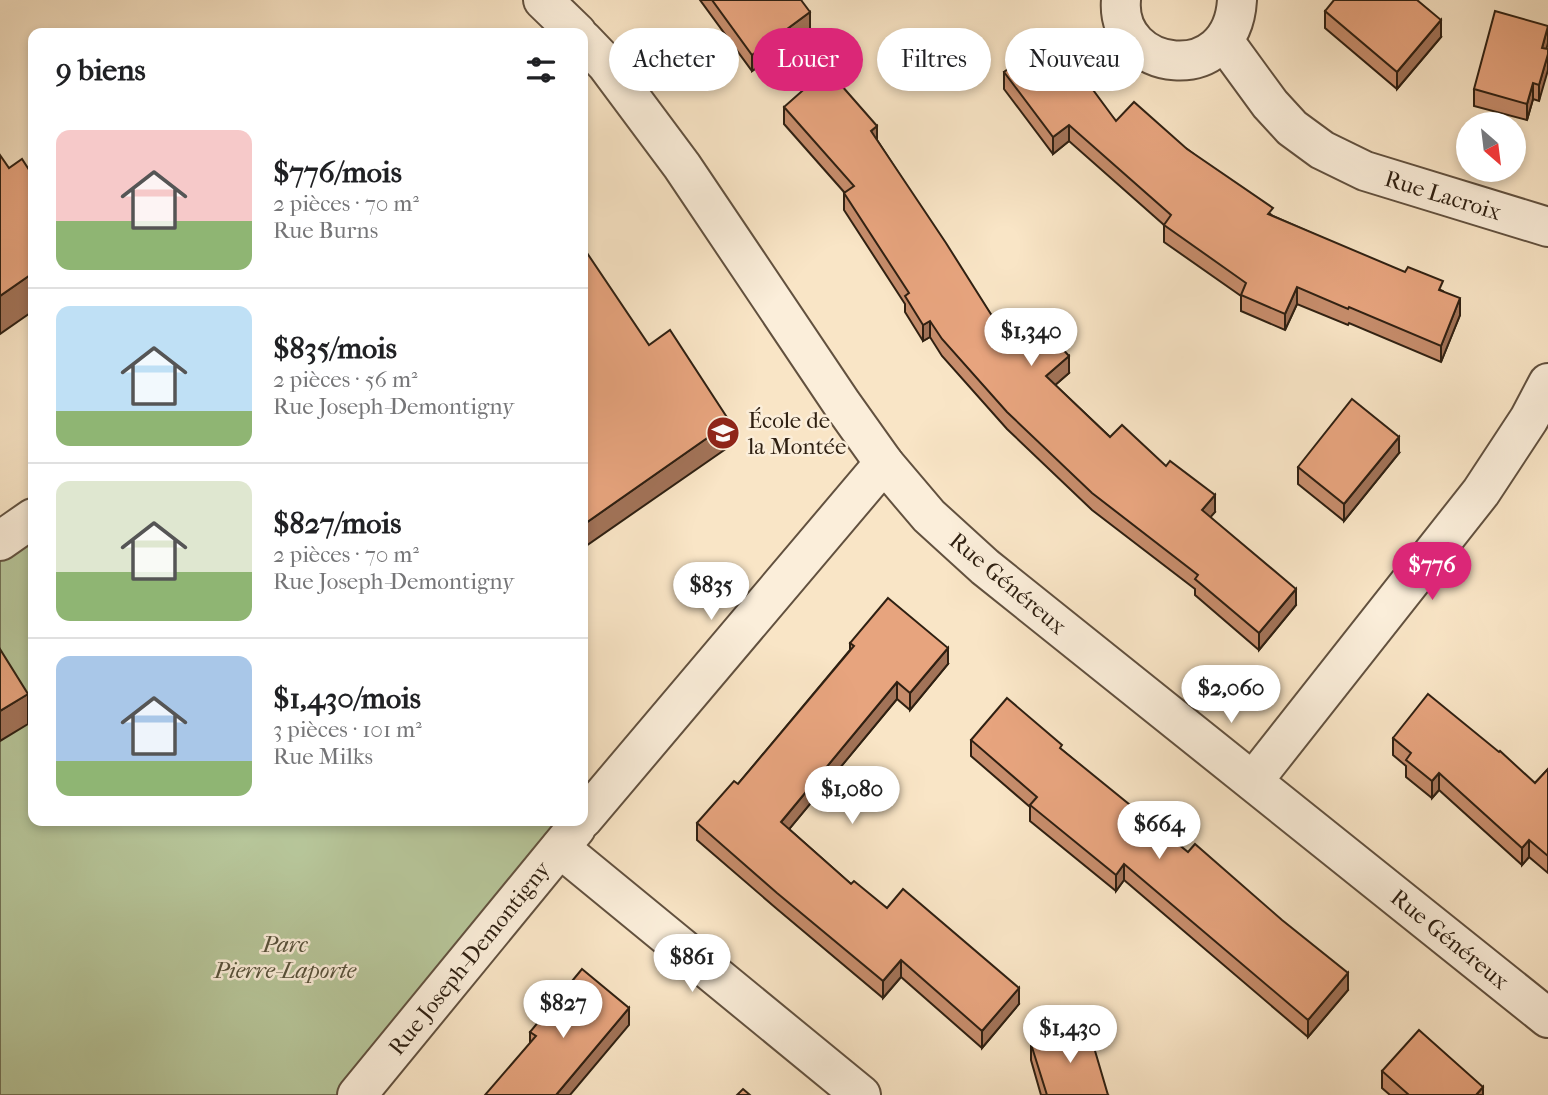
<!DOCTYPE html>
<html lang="fr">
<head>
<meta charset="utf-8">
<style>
  body { margin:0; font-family:"IM FELL French Canon",serif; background:#f2f2f2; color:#202124; height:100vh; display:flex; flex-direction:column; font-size:26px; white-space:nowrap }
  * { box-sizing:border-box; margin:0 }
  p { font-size:23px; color:#757577 }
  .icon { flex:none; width:38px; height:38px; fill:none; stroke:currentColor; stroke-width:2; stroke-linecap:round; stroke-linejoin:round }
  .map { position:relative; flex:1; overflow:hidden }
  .details { position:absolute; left:28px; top:28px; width:560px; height:798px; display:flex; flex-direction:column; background:#fff; border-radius:14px; box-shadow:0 4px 10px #0003 }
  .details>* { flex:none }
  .banner { position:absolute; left:609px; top:28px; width:665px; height:63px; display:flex; gap:14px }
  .needle { width:46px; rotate:152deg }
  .buttons { position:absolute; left:1456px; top:112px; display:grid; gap:14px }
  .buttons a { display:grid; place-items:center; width:70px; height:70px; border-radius:50%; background:#fff; box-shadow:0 4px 10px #0003; font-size:35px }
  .price { position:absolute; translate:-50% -60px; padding:0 16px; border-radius:24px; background:#fff; color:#222; font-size:23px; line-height:46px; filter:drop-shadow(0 2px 4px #0008) }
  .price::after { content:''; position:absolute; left:50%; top:42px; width:21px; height:16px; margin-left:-10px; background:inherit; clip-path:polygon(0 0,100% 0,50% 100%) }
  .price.active { background:#db2777; color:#fff }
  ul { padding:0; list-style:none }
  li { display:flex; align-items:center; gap:21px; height:175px; padding:0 28px }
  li+li { border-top:2px solid #e0e0e0 }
  li span { display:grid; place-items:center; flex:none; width:196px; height:140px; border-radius:14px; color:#555 }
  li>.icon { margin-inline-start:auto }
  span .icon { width:84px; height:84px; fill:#fffc; stroke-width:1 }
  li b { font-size:30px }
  h2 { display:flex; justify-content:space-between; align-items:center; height:84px; padding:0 28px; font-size:30px }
  .tag { padding:0 24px; border-radius:32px; background:#fff; box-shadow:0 4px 10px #0003; font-size:24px; line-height:63px }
  .tag.active { background:#db2777; color:#fff }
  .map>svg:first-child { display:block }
</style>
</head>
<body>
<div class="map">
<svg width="1548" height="1095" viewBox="0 0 1548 1095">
  <rect width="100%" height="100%" fill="#f9e5c6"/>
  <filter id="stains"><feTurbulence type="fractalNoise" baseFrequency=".00286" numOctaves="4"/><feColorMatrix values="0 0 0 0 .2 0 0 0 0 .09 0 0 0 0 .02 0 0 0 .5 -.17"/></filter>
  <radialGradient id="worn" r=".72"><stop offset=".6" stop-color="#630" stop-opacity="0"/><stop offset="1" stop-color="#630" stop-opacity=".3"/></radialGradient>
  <!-- green -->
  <polygon fill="#b7c69a" stroke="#737356" stroke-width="2" points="33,518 33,821 569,821 357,1095 0,1095 0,541"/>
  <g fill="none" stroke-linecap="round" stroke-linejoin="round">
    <defs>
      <g id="street">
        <polyline points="543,0 577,33"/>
        <path d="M1121,0C1115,72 1232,89 1237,0"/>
        <polyline points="583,40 606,64 682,166 842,404 884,463 929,516 985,567 1548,1018"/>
        <polyline points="1224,41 1270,104 1292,128 1322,150 1365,171 1548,227"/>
        <polyline points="0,541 33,518"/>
        <polyline points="1253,781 1481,492 1529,419 1548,383"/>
        <polyline points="583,819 884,463"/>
        <polyline points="560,848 861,1095"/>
        <polyline points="357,1095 576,828"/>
      </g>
    </defs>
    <!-- street casing -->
    <use href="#street" stroke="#62513f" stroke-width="42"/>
    <!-- street -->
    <use href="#street" stroke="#fbeeda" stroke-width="38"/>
  </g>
  <!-- wall -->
  <g fill="#c78d6c" stroke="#2f2012" stroke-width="2">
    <polygon points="700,0 801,0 810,29 752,71"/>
    <polygon points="1325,11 1441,37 1397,89 1325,28"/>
    <polygon points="1546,49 1539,101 1533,99 1527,120 1474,106 1474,89"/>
    <polygon points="1058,57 1116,121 1187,149 1273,216 1443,291 1460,315 1441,362 1349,323 1348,325 1297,304 1285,330 1241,311 1241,296 1164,242 1164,225 1069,141 1053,154 1004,89 1004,72"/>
    <polygon points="784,107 877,140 1006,338 1069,373 1055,385 1110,437 1215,512 1210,517 1296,605 1259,650 1195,595 1195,589 1092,510 1007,429 942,356 930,337 923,341 905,312 905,304 844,210 844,192 784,124"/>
    <polygon points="1399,453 1344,521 1298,484 1298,467"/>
    <polygon points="850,643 948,664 910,710 897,699 789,829 851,884 887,908 1019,1004 982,1048 901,977 883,998 777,909 697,840 697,823 738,784 850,650"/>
    <polygon points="1393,738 1535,783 1548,769 1548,873 1529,857 1522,865 1439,790 1432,798 1406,777 1406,766 1393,755"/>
    <polygon points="971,740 1062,750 1348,990 1308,1037 1124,880 1116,891 1030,821 1030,807 971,756"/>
    <polygon points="629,1025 530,1043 530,1032"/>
    <polygon points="1031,1044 1108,1095 1041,1095 1031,1060"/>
    <polygon points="1382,1071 1483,1095 1390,1095 1382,1088"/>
  </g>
  <!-- shaded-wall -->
  <g fill="#a27358" stroke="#2f2012" stroke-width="2">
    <polygon points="810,12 810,29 752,71 752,55"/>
    <polygon points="1441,20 1441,37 1397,89 1397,72"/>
    <polygon points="1548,26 1548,43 1542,65 1542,48"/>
    <polygon points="1548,54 1548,70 1539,101 1539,85"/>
    <polygon points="1533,83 1533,99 1527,120 1527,104"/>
    <polygon points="1069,125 1069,141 1053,154 1053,137"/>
    <polygon points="877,126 877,143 871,131"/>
    <polygon points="33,273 33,311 0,334 0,296"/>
    <polygon points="1297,287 1297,304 1285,330 1285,314"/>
    <polygon points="1460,298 1460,315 1441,362 1441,346"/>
    <polygon points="930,321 930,337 923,341 923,325"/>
    <polygon points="1069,356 1069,373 1046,393 1046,376"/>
    <polygon points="730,422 730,446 583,548 583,525"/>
    <polygon points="1399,437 1399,453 1344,521 1344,504"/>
    <polygon points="1215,495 1215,512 1202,527 1202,510"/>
    <polygon points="1296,589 1296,605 1259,650 1259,633"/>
    <polygon points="948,648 948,664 910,710 910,693"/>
    <polygon points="897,682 897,699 781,839 781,822"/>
    <polygon points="28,694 28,724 0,741 0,711"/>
    <polygon points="1439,773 1439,790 1432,798 1432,781"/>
    <polygon points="1529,840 1529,857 1522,865 1522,848"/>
    <polygon points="1124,864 1124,880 1116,891 1116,875"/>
    <polygon points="901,960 901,977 883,998 883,981"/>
    <polygon points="1348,973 1348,990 1308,1037 1308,1020"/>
    <polygon points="1019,988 1019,1004 982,1048 982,1031"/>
    <polygon points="629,1008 629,1025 570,1095 556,1095"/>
    <polygon points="1483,1087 1483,1095 1476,1095"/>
  </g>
  <!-- building -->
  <g fill="#e7a47e" stroke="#2f2012" stroke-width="2">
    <polygon points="712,0 801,0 810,12 752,55"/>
    <polygon points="1334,0 1417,0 1441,20 1397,72 1325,11"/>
    <polygon points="1495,11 1548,26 1542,48 1548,49 1548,54 1539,85 1533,83 1527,104 1474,89"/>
    <polygon points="1046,41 1058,57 1065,52 1116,121 1134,102 1187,149 1273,208 1268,214 1405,272 1408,267 1443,281 1439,290 1460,298 1441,346 1349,307 1348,309 1297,287 1285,314 1241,295 1246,283 1164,225 1171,215 1069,125 1053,137 1004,72"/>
    <polygon points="827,69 877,126 871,131 946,243 1006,338 1032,315 1069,356 1046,376 1110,437 1122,425 1166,466 1170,461 1215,495 1202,510 1296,589 1259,633 1195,579 1198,575 1092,493 1007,412 942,339 930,321 923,325 905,296 909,293 844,193 854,186 784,107"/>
    <polygon points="0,155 9,168 22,159 33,176 33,273 0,296"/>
    <polygon points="583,247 649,345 670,330 730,422 583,525"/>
    <polygon points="1352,399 1399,437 1344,504 1298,467"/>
    <polygon points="888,598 948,648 910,693 897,682 781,822 851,884 854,881 887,908 903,889 1019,988 982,1031 901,960 883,981 777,893 697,823 734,781 738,784 854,646 850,643"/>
    <polygon points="0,649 28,694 0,711"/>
    <polygon points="1428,694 1499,752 1500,751 1535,783 1548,769 1548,856 1529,840 1522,848 1439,773 1432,781 1406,760 1411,753 1393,738"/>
    <polygon points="1007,698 1062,745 1060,748 1188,852 1195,844 1282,920 1348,973 1308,1020 1124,864 1116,875 1030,805 1037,797 971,740"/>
    <polygon points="582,969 629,1008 556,1095 485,1095 536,1036 530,1032"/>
    <polygon points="1088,1027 1108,1095 1047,1095 1031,1044"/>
    <polygon points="1419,1030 1483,1087 1476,1095 1409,1095 1382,1071"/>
    <polygon points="743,1089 750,1095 737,1095"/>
  </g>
  <!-- icons -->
  <defs>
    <symbol id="school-disc" viewBox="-11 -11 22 22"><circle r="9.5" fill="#8f2418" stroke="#fbeeda"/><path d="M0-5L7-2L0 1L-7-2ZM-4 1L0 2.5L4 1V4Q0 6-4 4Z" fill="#fff"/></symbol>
  </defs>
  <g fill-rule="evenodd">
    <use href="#school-disc" x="704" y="414" width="38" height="38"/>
  </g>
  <g text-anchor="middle" stroke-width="5" stroke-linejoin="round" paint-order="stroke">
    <!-- street labels -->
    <g font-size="23" fill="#2f2012" stroke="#fbeeda">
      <text transform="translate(1443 195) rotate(17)" y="8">Rue Lacroix</text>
      <text transform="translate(1008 583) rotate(40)" y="8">Rue Généreux</text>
      <text transform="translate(1450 939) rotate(39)" y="8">Rue Généreux</text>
      <text transform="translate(469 958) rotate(-51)" y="8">Rue Joseph-Demontigny</text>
    </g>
    <!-- poi labels -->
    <g font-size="23" fill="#2f2012" stroke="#fbeeda" text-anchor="start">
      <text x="748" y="428">École de<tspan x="748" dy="26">la Montée</tspan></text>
    </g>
    <!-- park labels -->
    <g font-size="23" font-style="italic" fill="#58523b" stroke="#fbeeda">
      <text x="285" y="952">Parc<tspan x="285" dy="26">Pierre-Laporte</tspan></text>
    </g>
  </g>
  <rect width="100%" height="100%" filter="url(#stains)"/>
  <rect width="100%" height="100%" fill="url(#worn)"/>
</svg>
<div class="buttons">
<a><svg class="needle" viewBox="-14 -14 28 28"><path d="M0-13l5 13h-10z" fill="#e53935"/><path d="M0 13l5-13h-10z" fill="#757577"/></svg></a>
</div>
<b class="price" style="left:1031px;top:368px">$1,340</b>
<b class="price active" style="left:1432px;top:602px">$776</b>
<b class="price" style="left:711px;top:622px">$835</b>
<b class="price" style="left:1231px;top:725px">$2,060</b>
<b class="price" style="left:852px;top:826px">$1,080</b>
<b class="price" style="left:1159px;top:861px">$664</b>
<b class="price" style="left:692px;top:994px">$861</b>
<b class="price" style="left:563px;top:1040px">$827</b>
<b class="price" style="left:1070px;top:1065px">$1,430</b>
<div class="banner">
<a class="tag">Acheter</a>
<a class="tag active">Louer</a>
<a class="tag">Filtres</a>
<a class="tag">Nouveau</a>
</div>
<section class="details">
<h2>9 biens<svg class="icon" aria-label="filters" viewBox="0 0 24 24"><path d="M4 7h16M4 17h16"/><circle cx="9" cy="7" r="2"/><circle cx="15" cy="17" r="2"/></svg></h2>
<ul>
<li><span style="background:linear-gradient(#f6c9c9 65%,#8fb573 0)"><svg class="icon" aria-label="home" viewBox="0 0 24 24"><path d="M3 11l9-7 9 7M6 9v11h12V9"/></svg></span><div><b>$776/mois</b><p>2 pièces · 70 m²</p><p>Rue Burns</p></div></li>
<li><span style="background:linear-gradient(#bfe0f5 75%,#8fb573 0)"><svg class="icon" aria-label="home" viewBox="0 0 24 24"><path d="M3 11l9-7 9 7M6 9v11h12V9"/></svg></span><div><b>$835/mois</b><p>2 pièces · 56 m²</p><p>Rue Joseph-Demontigny</p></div></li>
<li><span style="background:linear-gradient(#dfe7d0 65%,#8fb573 0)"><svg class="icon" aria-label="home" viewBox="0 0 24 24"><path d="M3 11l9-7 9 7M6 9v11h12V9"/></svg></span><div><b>$827/mois</b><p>2 pièces · 70 m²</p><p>Rue Joseph-Demontigny</p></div></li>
<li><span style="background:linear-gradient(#a9c7e8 75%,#8fb573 0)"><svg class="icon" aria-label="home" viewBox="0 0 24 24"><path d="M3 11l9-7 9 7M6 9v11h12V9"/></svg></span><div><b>$1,430/mois</b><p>3 pièces · 101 m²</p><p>Rue Milks</p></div></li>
</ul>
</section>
</div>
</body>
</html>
